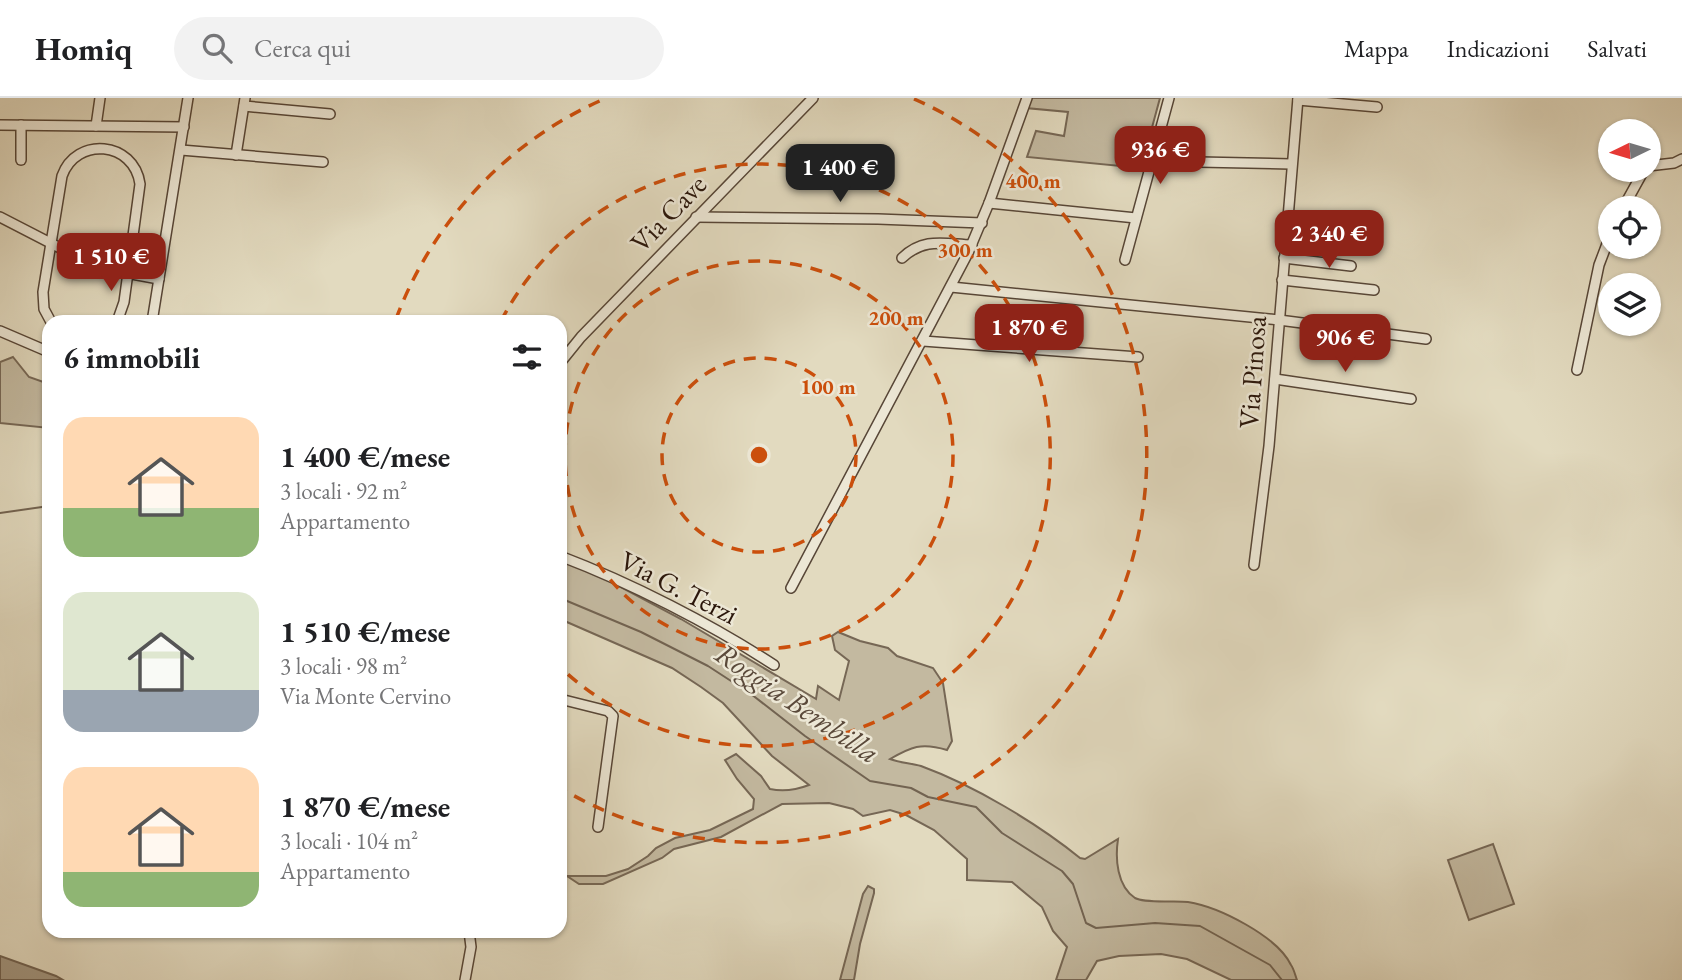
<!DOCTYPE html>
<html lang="it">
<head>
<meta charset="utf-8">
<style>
  body { margin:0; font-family:"EB Garamond",serif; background:#f2f2f2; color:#202124; height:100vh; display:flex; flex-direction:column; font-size:26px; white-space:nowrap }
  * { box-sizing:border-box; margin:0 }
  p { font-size:23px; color:#757577 }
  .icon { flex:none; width:38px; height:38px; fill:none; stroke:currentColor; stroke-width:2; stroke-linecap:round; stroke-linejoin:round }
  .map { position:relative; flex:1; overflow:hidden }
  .panel { position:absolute; left:42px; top:217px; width:525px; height:623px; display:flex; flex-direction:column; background:#fff; border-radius:21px; box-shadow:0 2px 5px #0004 }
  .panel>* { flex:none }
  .needle { width:46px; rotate:265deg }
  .fabs { position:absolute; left:1598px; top:21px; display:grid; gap:14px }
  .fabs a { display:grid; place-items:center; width:63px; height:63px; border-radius:50%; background:#fff; box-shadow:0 2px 5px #0004; font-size:35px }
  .price { position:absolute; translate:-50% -60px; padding:0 16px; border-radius:14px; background:#8f2418; color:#fff; font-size:23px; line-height:46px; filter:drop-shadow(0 2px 4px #0008) }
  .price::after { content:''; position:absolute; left:50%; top:42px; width:21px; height:16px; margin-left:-10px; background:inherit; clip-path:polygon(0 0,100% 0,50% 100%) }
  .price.on { background:#222; color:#fff }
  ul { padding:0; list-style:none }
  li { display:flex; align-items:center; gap:21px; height:175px; padding:0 21px }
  li span { display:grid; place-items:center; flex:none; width:196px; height:140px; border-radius:21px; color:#555 }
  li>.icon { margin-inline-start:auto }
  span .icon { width:84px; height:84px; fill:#fffc; stroke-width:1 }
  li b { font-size:30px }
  h2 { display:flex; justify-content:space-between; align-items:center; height:84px; padding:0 21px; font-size:30px }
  header { display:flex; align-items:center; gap:42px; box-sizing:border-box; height:98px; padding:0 35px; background:#fff; border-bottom:2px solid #e0e0e0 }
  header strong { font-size:33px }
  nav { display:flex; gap:38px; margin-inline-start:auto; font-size:24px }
  .search { width:490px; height:63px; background:#f2f2f2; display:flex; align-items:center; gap:18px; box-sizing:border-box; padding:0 24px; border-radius:38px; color:#757577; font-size:26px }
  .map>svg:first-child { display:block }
</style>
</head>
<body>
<header>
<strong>Homiq</strong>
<div class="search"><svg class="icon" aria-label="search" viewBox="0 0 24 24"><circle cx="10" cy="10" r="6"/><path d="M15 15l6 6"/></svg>Cerca qui</div>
<nav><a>Mappa</a><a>Indicazioni</a><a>Salvati</a></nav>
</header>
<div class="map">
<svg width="1682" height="882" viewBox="0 0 1682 882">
  <rect width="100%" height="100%" fill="#e2dabf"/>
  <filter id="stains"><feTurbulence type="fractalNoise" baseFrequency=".00286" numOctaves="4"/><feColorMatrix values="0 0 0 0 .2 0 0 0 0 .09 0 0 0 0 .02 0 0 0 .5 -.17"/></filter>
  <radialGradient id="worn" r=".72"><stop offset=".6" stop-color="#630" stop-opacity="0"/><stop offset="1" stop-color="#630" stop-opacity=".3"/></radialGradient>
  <!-- green -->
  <g fill="#c3b9a0" stroke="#766755" stroke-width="2">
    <polygon points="1029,0 1160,0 1141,70 1027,59 1036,33 1064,38 1068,14 1026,10"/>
    <polygon points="13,259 29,279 49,286 49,330 0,325 0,264"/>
    <path d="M560,461L602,479L681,521L816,601L818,588L839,602L849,563L835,552L832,538L838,534L860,543L888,550L897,558L933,570L943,585L952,643L947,652C921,644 911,649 890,661C900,665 911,665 921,668C973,687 1037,725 1080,760L1085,761L1118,741C1115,761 1117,788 1135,800C1146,806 1175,802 1188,804C1219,809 1277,838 1291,867C1294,871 1295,877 1297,882H1231L1187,861L1161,856L1119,858L1097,863L1086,882H1056L1067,849L1053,833L1042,809L1012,784L967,782V761L934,732L906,717L890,712L863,718L853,711L829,705L782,706L721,739L674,751L662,760L603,786H579L567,778H606L628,771L648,758L656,750L675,740L710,732L753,711L754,701L737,681L725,662L736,656L761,678L770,691C784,694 796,692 809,687L772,658L723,605L701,589L672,570L560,521Z"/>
    <polygon points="1493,746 1514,806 1469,822 1448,762"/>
    <polygon points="868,788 874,791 874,795 860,846 854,882 840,882 863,796"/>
  </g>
  <!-- water -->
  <polygon fill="#a39781" stroke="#726351" stroke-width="2" points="0,858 56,878 63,882 0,882"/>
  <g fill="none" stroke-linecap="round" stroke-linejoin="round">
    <!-- stream -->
    <g stroke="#726351" stroke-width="2">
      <polyline points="0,415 49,408"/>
      <polyline points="560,500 641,534 708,568 751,596 805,638 870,683 911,690 928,699 976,709 1002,735 1062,773 1073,786 1086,825 1096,830 1155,825 1200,828 1270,867 1282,882"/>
    </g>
    <defs>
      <g id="minor">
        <polyline points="1298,2 1377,9"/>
        <polyline points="244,8 330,16"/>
        <polyline points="0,27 184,29"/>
        <polyline points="96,28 100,0"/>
        <polyline points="181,52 323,64"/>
        <polyline points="236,57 245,0"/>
        <polyline points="21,62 21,27"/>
        <polyline points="1150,63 1291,66"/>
        <polyline points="1648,68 1674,65 1682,61"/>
        <polyline points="989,105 1136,120"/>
        <polyline points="1623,110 1644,72"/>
        <polyline points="0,119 99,170 159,181"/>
        <polyline points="696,119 878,121 982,125"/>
        <path d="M902,160C924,139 944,146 972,147"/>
        <polyline points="1284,160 1351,168"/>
        <polyline points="1125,162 1169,0"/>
        <polyline points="1282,182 1374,192"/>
        <polyline points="951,189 1279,222 1426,241"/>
        <path d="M51,224L44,211L43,194L62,78C76,38 134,43 140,86L124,204L117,224"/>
        <polyline points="152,224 188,0"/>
        <polyline points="0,233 49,254"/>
        <polyline points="923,243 1138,259"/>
        <polyline points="560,265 581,239 813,0"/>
        <polyline points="1577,272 1599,167 1610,138"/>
        <polyline points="1275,281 1411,301"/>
        <path d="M560,458C631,485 711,526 774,567"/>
        <polyline points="1254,467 1269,348 1298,0"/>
        <polyline points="791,490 968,155 989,105 1027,0"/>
        <polyline points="560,601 608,613 613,618 598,729"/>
        <polyline points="465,882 471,849 469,833"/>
      </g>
    </defs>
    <!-- minor casing -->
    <use href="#minor" stroke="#574637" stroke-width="12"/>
    <!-- minor -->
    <use href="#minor" stroke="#ece7d5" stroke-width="9"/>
  </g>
  <!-- distance rings -->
  <g fill="none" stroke="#cb4f0c" stroke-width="3.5" stroke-dasharray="12 9">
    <circle cx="759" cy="357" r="97"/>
    <circle cx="759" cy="357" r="194"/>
    <path d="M501 223A291 291 0 1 1 561 570"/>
    <path d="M396 221A388 388 0 0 1 604 1M914 1A388 388 0 1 1 562 691"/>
  </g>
  <g text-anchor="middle" stroke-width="5" stroke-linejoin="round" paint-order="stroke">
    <!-- street labels -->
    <g font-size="28" fill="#29150a" stroke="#ece7d5">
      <text transform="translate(668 115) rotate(-46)" y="10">Via Cave</text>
      <text transform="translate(1252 274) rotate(-86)" y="10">Via Pinosa</text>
      <text transform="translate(679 489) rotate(27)" y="10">Via G. Terzi</text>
    </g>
    <!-- water labels -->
    <g font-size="30" font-style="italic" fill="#5a493a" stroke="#ece7d5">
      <text transform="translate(797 605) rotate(34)" y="10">Roggia Bembilla</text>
    </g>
  </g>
  <circle cx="759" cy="357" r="10" fill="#cb4f0c" stroke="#ece7d5" stroke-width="3.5"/>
  <g font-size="21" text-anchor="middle" font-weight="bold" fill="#cb4f0c" stroke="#ece7d5" stroke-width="5" stroke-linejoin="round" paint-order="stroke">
    <text x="1033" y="90">400 m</text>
    <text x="965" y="159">300 m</text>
    <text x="896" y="227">200 m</text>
    <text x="828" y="296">100 m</text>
  </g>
  <rect width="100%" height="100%" filter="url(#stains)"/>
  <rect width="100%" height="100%" fill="url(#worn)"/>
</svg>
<div class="fabs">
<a><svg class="needle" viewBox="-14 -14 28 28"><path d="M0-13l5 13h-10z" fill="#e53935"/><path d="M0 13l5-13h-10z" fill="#757577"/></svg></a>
<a><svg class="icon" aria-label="locate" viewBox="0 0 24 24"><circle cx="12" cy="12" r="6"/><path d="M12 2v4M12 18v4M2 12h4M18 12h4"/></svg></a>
<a><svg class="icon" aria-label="layers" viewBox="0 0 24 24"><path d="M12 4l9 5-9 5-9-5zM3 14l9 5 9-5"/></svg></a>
</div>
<b class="price" style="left:1160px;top:88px">936 €</b>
<b class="price on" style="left:840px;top:106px">1 400 €</b>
<b class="price" style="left:1329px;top:172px">2 340 €</b>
<b class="price" style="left:111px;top:195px">1 510 €</b>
<b class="price" style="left:1029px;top:266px">1 870 €</b>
<b class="price" style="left:1345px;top:276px">906 €</b>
<section class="panel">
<h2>6 immobili<svg class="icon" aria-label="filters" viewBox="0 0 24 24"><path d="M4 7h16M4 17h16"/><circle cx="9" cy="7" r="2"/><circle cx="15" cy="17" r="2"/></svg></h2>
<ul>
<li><span style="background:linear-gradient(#ffd9b3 65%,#8fb573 0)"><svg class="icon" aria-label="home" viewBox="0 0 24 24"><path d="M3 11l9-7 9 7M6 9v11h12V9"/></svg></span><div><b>1 400 €/mese</b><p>3 locali · 92 m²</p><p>Appartamento</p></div></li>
<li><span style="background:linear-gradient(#dfe7d0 70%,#9aa5b1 0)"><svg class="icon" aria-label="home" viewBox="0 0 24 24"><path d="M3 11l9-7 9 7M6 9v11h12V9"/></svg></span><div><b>1 510 €/mese</b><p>3 locali · 98 m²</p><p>Via Monte Cervino</p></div></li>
<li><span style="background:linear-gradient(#ffd9b3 75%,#8fb573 0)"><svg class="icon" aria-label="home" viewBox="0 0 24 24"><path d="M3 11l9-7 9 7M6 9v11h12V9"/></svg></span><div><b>1 870 €/mese</b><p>3 locali · 104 m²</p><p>Appartamento</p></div></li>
</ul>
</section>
</div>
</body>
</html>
